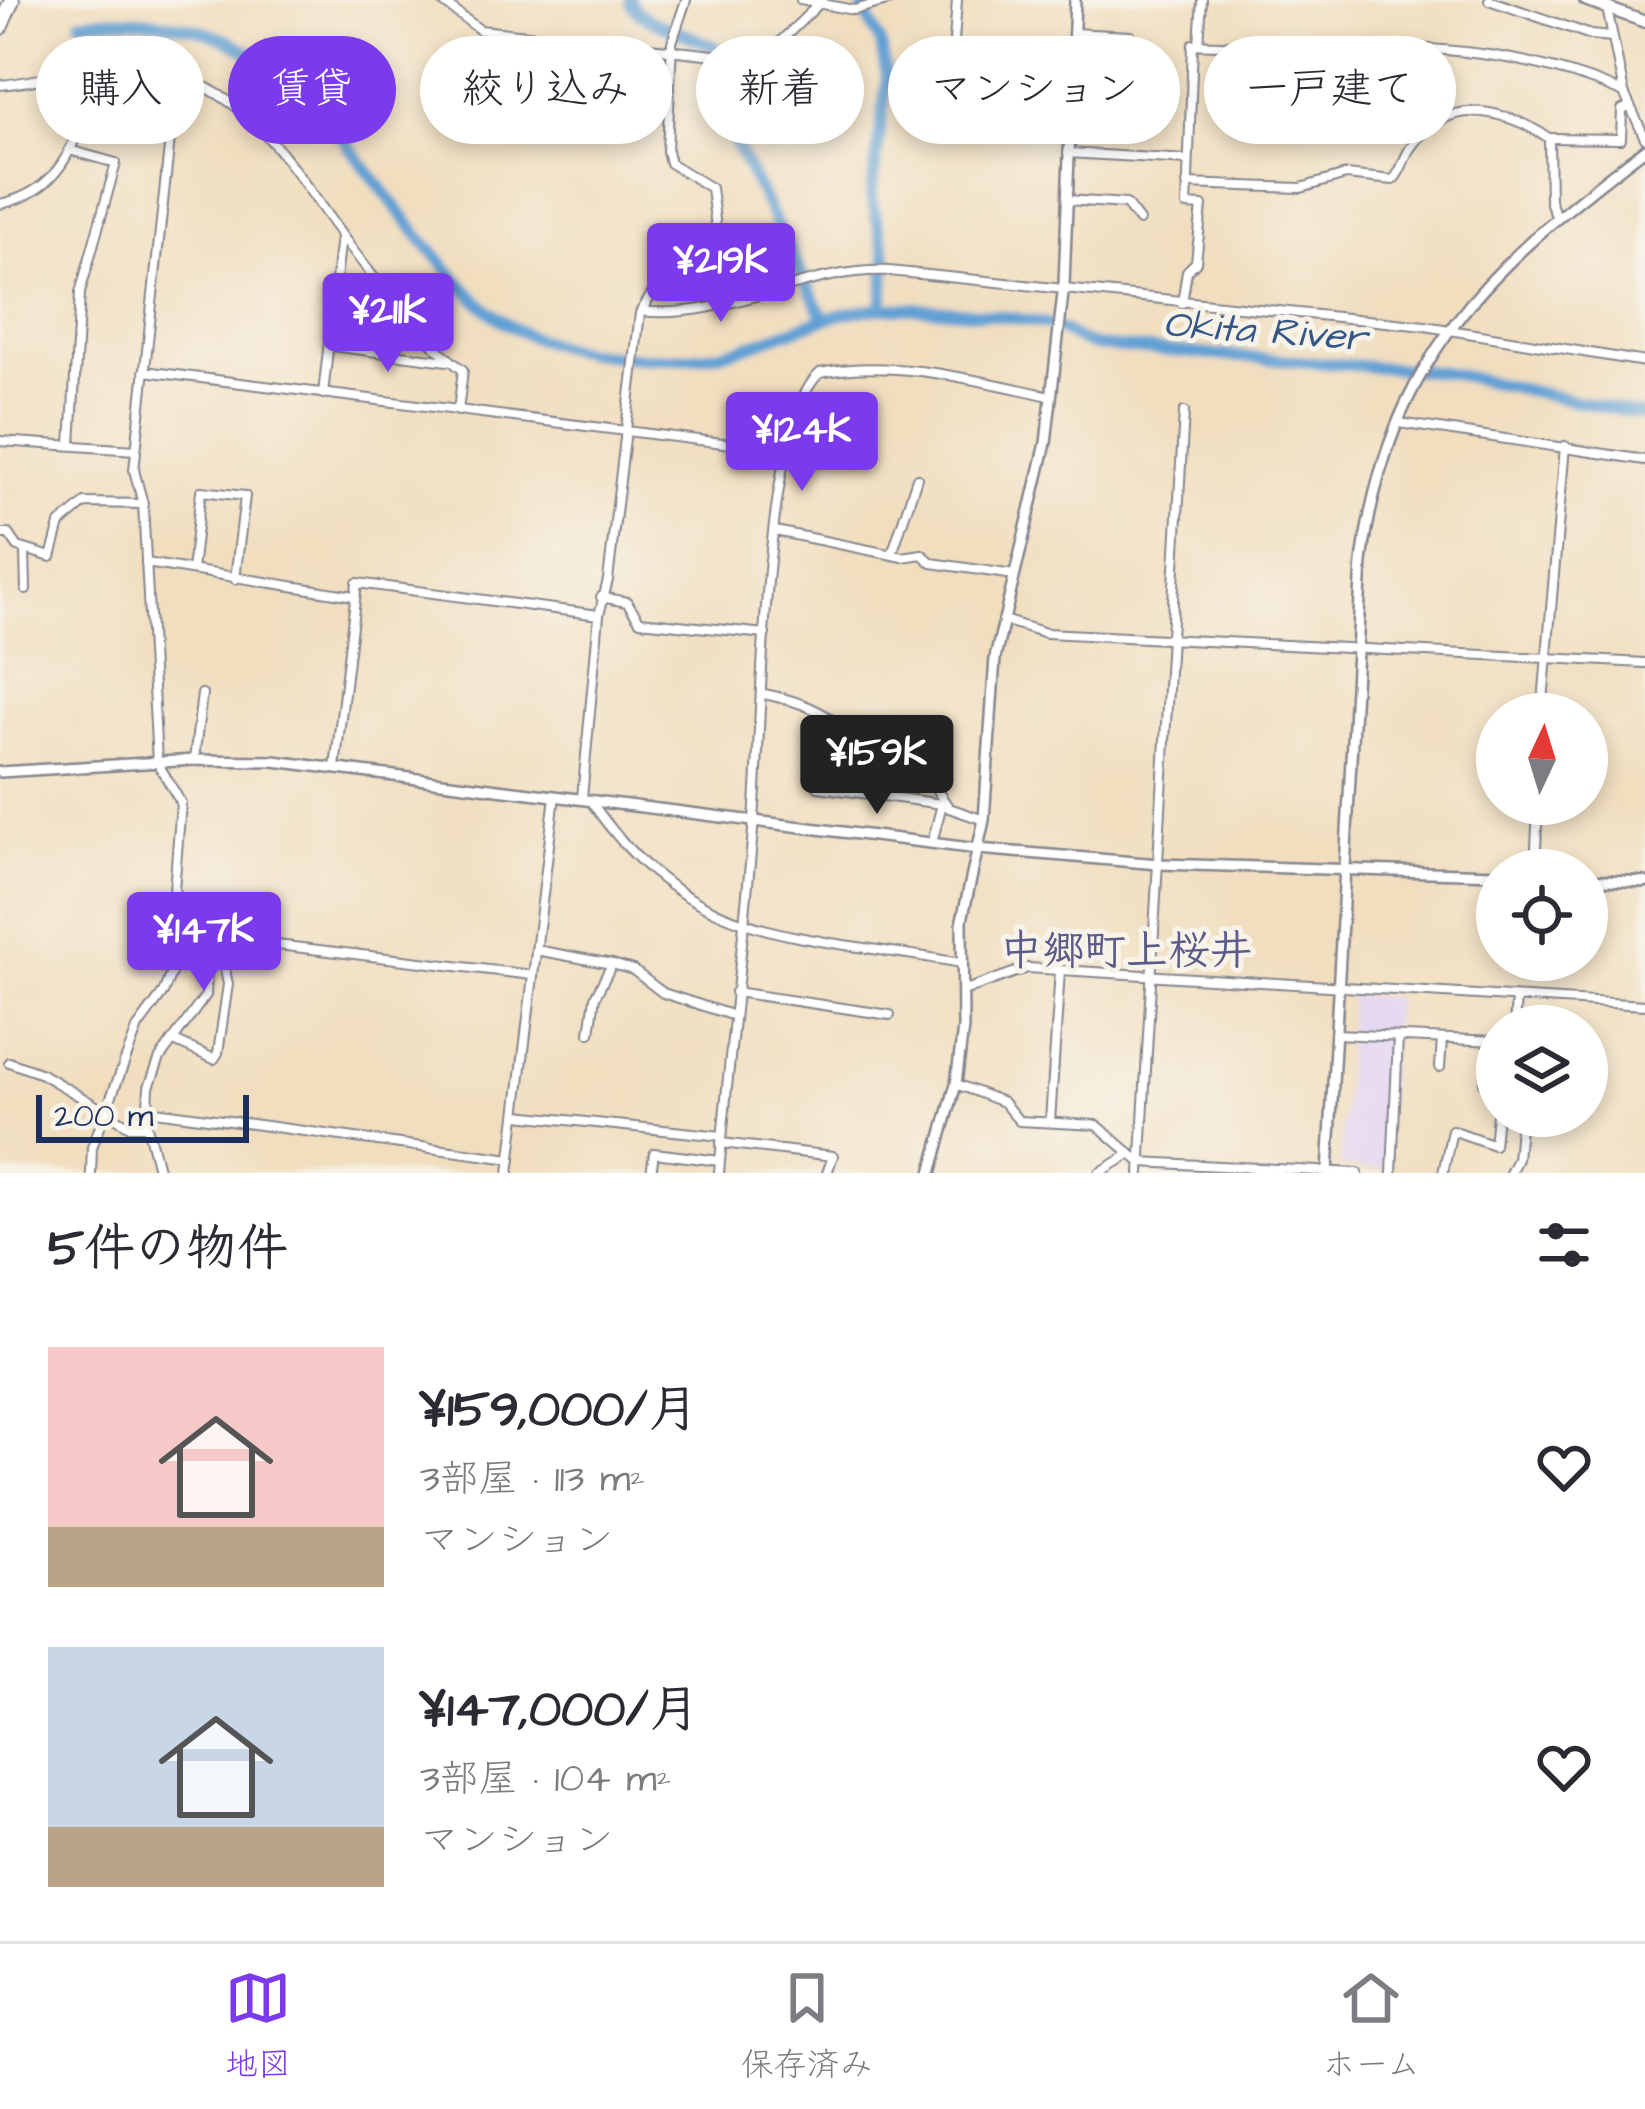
<!DOCTYPE html>
<html lang="ja">
<head>
<meta charset="utf-8">
<style>
  body { margin:0; font-family:"Architects Daughter","Klee One",sans-serif; background:#f2f2f3; color:#2b2b33; height:100vh; display:flex; flex-direction:column; font-size:45px; white-space:nowrap }
  * { box-sizing:border-box; margin:0 }
  p { font-size:39px; color:#7c7c81 }
  .icon { flex:none; width:66px; height:66px; fill:none; stroke:currentColor; stroke-width:2; stroke-linecap:round; stroke-linejoin:round }
  .map { position:relative; height:1173px; overflow:hidden }
  .details { display:flex; flex-direction:column; background:#fff; flex:1 }
  .details>* { flex:none }
  .hud { position:absolute; left:36px; top:36px; width:1575px; height:108px; display:flex; gap:24px }
  .needle { width:78px; rotate:4deg }
  .fabs { position:absolute; left:1476px; top:693px; display:grid; gap:24px }
  .fabs a { display:grid; place-items:center; width:132px; height:132px; border-radius:50%; background:#fff; box-shadow:0 6px 18px #0003; font-size:60px }
  .scale { position:absolute; left:36px; bottom:30px; width:213px; box-sizing:border-box; padding-left:12px; border:6px solid #1b2f5e; border-top:0; font-size:33px; line-height:42px; white-space:nowrap; color:#1b2f5e; -webkit-text-stroke:9px #f7f3e8; paint-order:stroke }
  .price { position:absolute; translate:-50% -102px; padding:0 27px; border-radius:12px; background:#7c3aed; color:#fff; font-size:39px; line-height:78px; filter:drop-shadow(0 3px 6px #0008) }
  .price::after { content:''; position:absolute; left:50%; top:72px; width:36px; height:27px; margin-left:-18px; background:inherit; clip-path:polygon(0 0,100% 0,50% 100%) }
  .price.selected { background:#222; color:#fff }
  ul { padding:0; list-style:none }
  li { display:flex; align-items:center; gap:36px; height:300px; padding:0 48px }
  li span { display:grid; place-items:center; flex:none; width:336px; height:240px; border-radius:0px; color:#555 }
  li>.icon { margin-inline-start:auto }
  span .icon { width:144px; height:144px; fill:#fffc; stroke-width:1 }
  li b { font-size:51px }
  h2 { display:flex; justify-content:space-between; align-items:center; height:144px; padding:0 48px; font-size:51px }
  .tag { padding:0 42px; border-radius:54px; background:#fff; box-shadow:0 6px 18px #0003; font-size:42px; line-height:108px }
  .tag.selected { background:#7c3aed; color:#fff }
  .dock { display:flex; justify-content:space-around; align-items:center; height:168px; border-top:3px solid #e1e1e2; background:#fff; font-size:33px; color:#7c7c81 }
  .dock a { display:grid; justify-items:center; gap:6px }
  .dock .selected { color:#7c3aed }
  .map>svg:first-child { display:block }
</style>
</head>
<body>
<div class="map">
<svg width="1645" height="1173" viewBox="0 0 1645 1173">
  <rect width="100%" height="100%" fill="#f7f3e8"/>
  <filter id="ink" filterUnits="userSpaceOnUse"><feTurbulence type="fractalNoise" baseFrequency=".00833" numOctaves="2"/><feDisplacementMap in="SourceGraphic" scale="24" xChannelSelector="R" yChannelSelector="G"/><feConvolveMatrix kernelMatrix="1 2 1 2 8 2 1 2 1" color-interpolation-filters="sRGB"/></filter>
  <filter id="wash" filterUnits="userSpaceOnUse"><feTurbulence type="fractalNoise" baseFrequency=".004" numOctaves="4" result="noise"/><feDisplacementMap in="SourceGraphic" scale="48" xChannelSelector="R" yChannelSelector="G"/><feGaussianBlur stdDeviation="2.7" result="paint"/><feColorMatrix in="noise" values="0 0 0 0 0 0 0 0 0 0 0 0 0 0 0 0 0 1.4 0 .05"/><feComposite in="paint" operator="in"/></filter>
  <g filter="url(#wash)">
    <rect width="100%" height="100%" fill="#f1debf"/>
    <!-- built -->
    <polygon fill="#e2d4f3" points="1350,995 1395,998 1383,1170 1340,1167"/>
    <g fill="none" stroke-linecap="round" stroke-linejoin="round">
      <!-- river -->
      <g stroke="#62a0d4" stroke-width="12">
        <path d="M630,0C639,26 691,31 721,51L731,135L824,318"/>
        <polyline points="859,0 881,44 887,80 871,198 887,258 882,308"/>
        <path d="M81,21C278,3 322,123 432,251C457,280 484,313 519,331C571,358 677,365 734,350C785,336 828,311 882,308C933,306 996,314 1046,324C1064,328 1076,342 1095,346L1444,372L1645,416"/>
      </g>
    </g>
  </g>
  <g filter="url(#ink)">
    <g fill="none" stroke-linecap="round" stroke-linejoin="round">
      <defs>
        <g id="minor">
          <polyline points="440,0 480,30 761,60 823,0"/>
          <polyline points="801,0 854,10 891,0"/>
          <polyline points="957,0 953,55 996,57"/>
          <polyline points="1489,0 1591,35 1612,37"/>
          <polyline points="1607,8 1624,93 1645,138"/>
          <polyline points="1073,33 1131,36"/>
          <polyline points="1199,44 1202,0"/>
          <path d="M0,85C46,81 90,64 136,68C245,76 288,164 346,241C378,284 420,338 463,370L458,411"/>
          <polyline points="1027,116 1069,118"/>
          <polyline points="1549,138 1621,139 1622,110 1629,107"/>
          <polyline points="69,150 116,163 80,293 71,444"/>
          <polyline points="1068,153 1188,160"/>
          <path d="M1187,184L1301,188L1346,175L1393,180C1403,170 1403,158 1411,147C1449,94 1503,109 1549,138L1550,201L1556,216"/>
          <polyline points="1067,200 1126,204 1139,221"/>
          <path d="M0,204C72,189 77,128 99,68"/>
          <polyline points="337,298 400,305"/>
          <path d="M1182,303L1187,271L1196,262L1202,206L1187,205L1193,44C1346,52 1480,30 1624,93"/>
          <path d="M641,311C726,321 805,267 889,271L1425,326L1645,362"/>
          <polyline points="331,346 448,361"/>
          <polyline points="144,371 787,451"/>
          <polyline points="323,394 341,236"/>
          <polyline points="1399,423 1645,460"/>
          <polyline points="0,441 136,450"/>
          <polyline points="775,531 903,557 922,554 932,563 1014,575"/>
          <polyline points="0,534 9,534 18,547 51,557 60,524 85,503 143,504"/>
          <polyline points="25,550 26,590"/>
          <polyline points="892,554 917,478"/>
          <polyline points="146,563 354,596"/>
          <polyline points="192,570 201,491 245,496 235,579"/>
          <polyline points="601,597 627,602 640,621 765,634"/>
          <polyline points="1003,620 1046,633 1645,663"/>
          <path d="M764,694C789,699 815,706 836,723C872,752 873,770 925,773L949,808L984,820"/>
          <polyline points="1542,714 1565,446"/>
          <polyline points="843,730 818,787 942,804"/>
          <polyline points="194,760 202,694"/>
          <polyline points="335,768 357,583 599,615"/>
          <polyline points="582,798 599,615 608,580 640,313 653,292 718,244 711,188 670,163 667,151 672,42 686,0"/>
          <path d="M590,800C692,949 802,933 960,963"/>
          <polyline points="932,843 942,804"/>
          <polyline points="1535,870 1538,804"/>
          <polyline points="194,946 218,938 532,975"/>
          <polyline points="536,950 612,964 595,997 590,1033"/>
          <polyline points="612,964 633,970 663,993 731,1015"/>
          <polyline points="963,991 1027,968 1645,1005"/>
          <polyline points="735,992 890,1015"/>
          <polyline points="1514,1026 1516,998"/>
          <polyline points="1335,1034 1497,1041"/>
          <polyline points="172,1040 214,1059 218,1053 228,984 218,938"/>
          <polyline points="9,1062 42,1074 130,1126 147,1126"/>
          <polyline points="1440,1067 1442,1039"/>
          <polyline points="1484,1083 1497,1086"/>
          <polyline points="956,1084 1003,1102 1019,1121 1097,1125 1140,1162 1358,1173"/>
          <polyline points="148,1110 511,1159"/>
          <polyline points="518,1115 722,1136"/>
          <polyline points="1050,1122 1060,970"/>
          <polyline points="721,1143 833,1156 827,1173"/>
          <polyline points="91,1173 92,1147 138,1027 163,993 176,960 177,909"/>
          <polyline points="159,1173 147,1126 149,1087 160,1058 206,995 207,966 174,890 181,803 157,762 143,504 134,470 177,74"/>
          <polyline points="509,1173 555,796"/>
          <polyline points="651,1173 654,1153 720,1161"/>
          <path d="M719,1173C729,1055 744,937 754,819C762,733 761,424 820,373C894,358 979,381 1050,396"/>
          <polyline points="1099,1173 1130,1154"/>
          <polyline points="1140,1173 1184,412"/>
          <polyline points="1392,1173 1398,1037"/>
          <polyline points="1443,1173 1452,1130 1494,1145 1497,1115"/>
          <polyline points="1510,1173 1517,1159 1521,1116"/>
        </g>
        <g id="tertiary">
          <polyline points="0,772 194,760 274,761 978,849 1159,864 1497,874"/>
          <polyline points="1587,879 1645,882"/>
          <polyline points="931,1173 956,1084 963,1028 962,920 984,820 995,658 1046,443 1064,285 1075,0"/>
          <path d="M1328,1173L1362,562C1388,358 1490,266 1645,149"/>
        </g>
        <polyline id="primary" points="1585,0 1645,22"/>
        <polyline id="motorway" points="0,28 12,0"/>
      </defs>
      <!-- minor casing -->
      <use href="#minor" stroke="#86868e" stroke-width="12"/>
      <!-- tertiary casing -->
      <use href="#tertiary" stroke="#86868e" stroke-width="14"/>
      <!-- primary casing -->
      <use href="#primary" stroke="#86868e" stroke-width="15"/>
      <!-- motorway casing -->
      <use href="#motorway" stroke="#86868e" stroke-width="18"/>
      <!-- minor -->
      <use href="#minor" stroke="#fff" stroke-width="8"/>
      <!-- tertiary -->
      <use href="#tertiary" stroke="#fff" stroke-width="9"/>
      <!-- primary -->
      <use href="#primary" stroke="#fff" stroke-width="10"/>
      <!-- motorway -->
      <use href="#motorway" stroke="#fff" stroke-width="14"/>
    </g>
  </g>
  <g text-anchor="middle" stroke-width="10" stroke-linejoin="round" paint-order="stroke">
    <!-- water labels -->
    <g font-size="39" font-style="italic" fill="#345787" stroke="#f7f3e8">
      <text transform="translate(1265 329) rotate(4)" y="14">Okita River</text>
    </g>
    <!-- quarter labels -->
    <g font-size="42" font-weight="bold" fill="#5b5a88" stroke="#f7f3e8">
      <text x="1126" y="964">中郷町上桜井</text>
    </g>
  </g>
</svg>
<div class="fabs">
<a><svg class="needle" viewBox="-14 -14 28 28"><path d="M0-13l5 13h-10z" fill="#e53935"/><path d="M0 13l5-13h-10z" fill="#7c7c81"/></svg></a>
<a><svg class="icon" aria-label="locate" viewBox="0 0 24 24"><circle cx="12" cy="12" r="6"/><path d="M12 2v4M12 18v4M2 12h4M18 12h4"/></svg></a>
<a><svg class="icon" aria-label="layers" viewBox="0 0 24 24"><path d="M12 4l9 5-9 5-9-5zM3 14l9 5 9-5"/></svg></a>
</div>
<div class="scale">200 m</div>
<b class="price" style="left:721px;top:325px">¥219K</b>
<b class="price" style="left:388px;top:375px">¥211K</b>
<b class="price" style="left:802px;top:494px">¥124K</b>
<b class="price selected" style="left:877px;top:817px">¥159K</b>
<b class="price" style="left:204px;top:994px">¥147K</b>
<div class="hud">
<a class="tag">購入</a>
<a class="tag selected">賃貸</a>
<a class="tag">絞り込み</a>
<a class="tag">新着</a>
<a class="tag">マンション</a>
<a class="tag">一戸建て</a>
</div>
</div>
<section class="details">
<h2>5件の物件<svg class="icon" aria-label="filters" viewBox="0 0 24 24"><path d="M4 7h16M4 17h16"/><circle cx="9" cy="7" r="2"/><circle cx="15" cy="17" r="2"/></svg></h2>
<ul>
<li><span style="background:linear-gradient(#f6c9c9 75%,#b9a48a 0)"><svg class="icon" aria-label="home" viewBox="0 0 24 24"><path d="M3 11l9-7 9 7M6 9v11h12V9"/></svg></span><div><b>¥159,000/月</b><p>3部屋 · 113 m²</p><p>マンション</p></div><svg class="icon" aria-label="heart" viewBox="0 0 24 24"><path d="M12 20l-8-8c-3-5 5-10 8-4 3-6 11-1 8 4z"/></svg></li>
<li><span style="background:linear-gradient(#c9d6e8 75%,#b9a48a 0)"><svg class="icon" aria-label="home" viewBox="0 0 24 24"><path d="M3 11l9-7 9 7M6 9v11h12V9"/></svg></span><div><b>¥147,000/月</b><p>3部屋 · 104 m²</p><p>マンション</p></div><svg class="icon" aria-label="heart" viewBox="0 0 24 24"><path d="M12 20l-8-8c-3-5 5-10 8-4 3-6 11-1 8 4z"/></svg></li>
</ul>
</section>
<nav class="dock">
<a class="selected"><svg class="icon" aria-label="map" viewBox="0 0 24 24"><path d="M3 6l6-2 6 2 6-2v14l-6 2-6-2-6 2zM9 4v14M15 6v14"/></svg>地図</a>
<a><svg class="icon" aria-label="saved" viewBox="0 0 24 24"><path d="M7 4h10v16l-5-4-5 4z"/></svg>保存済み</a>
<a><svg class="icon" aria-label="home" viewBox="0 0 24 24"><path d="M3 11l9-7 9 7M6 9v11h12V9"/></svg>ホーム</a>
</nav>
</body>
</html>
